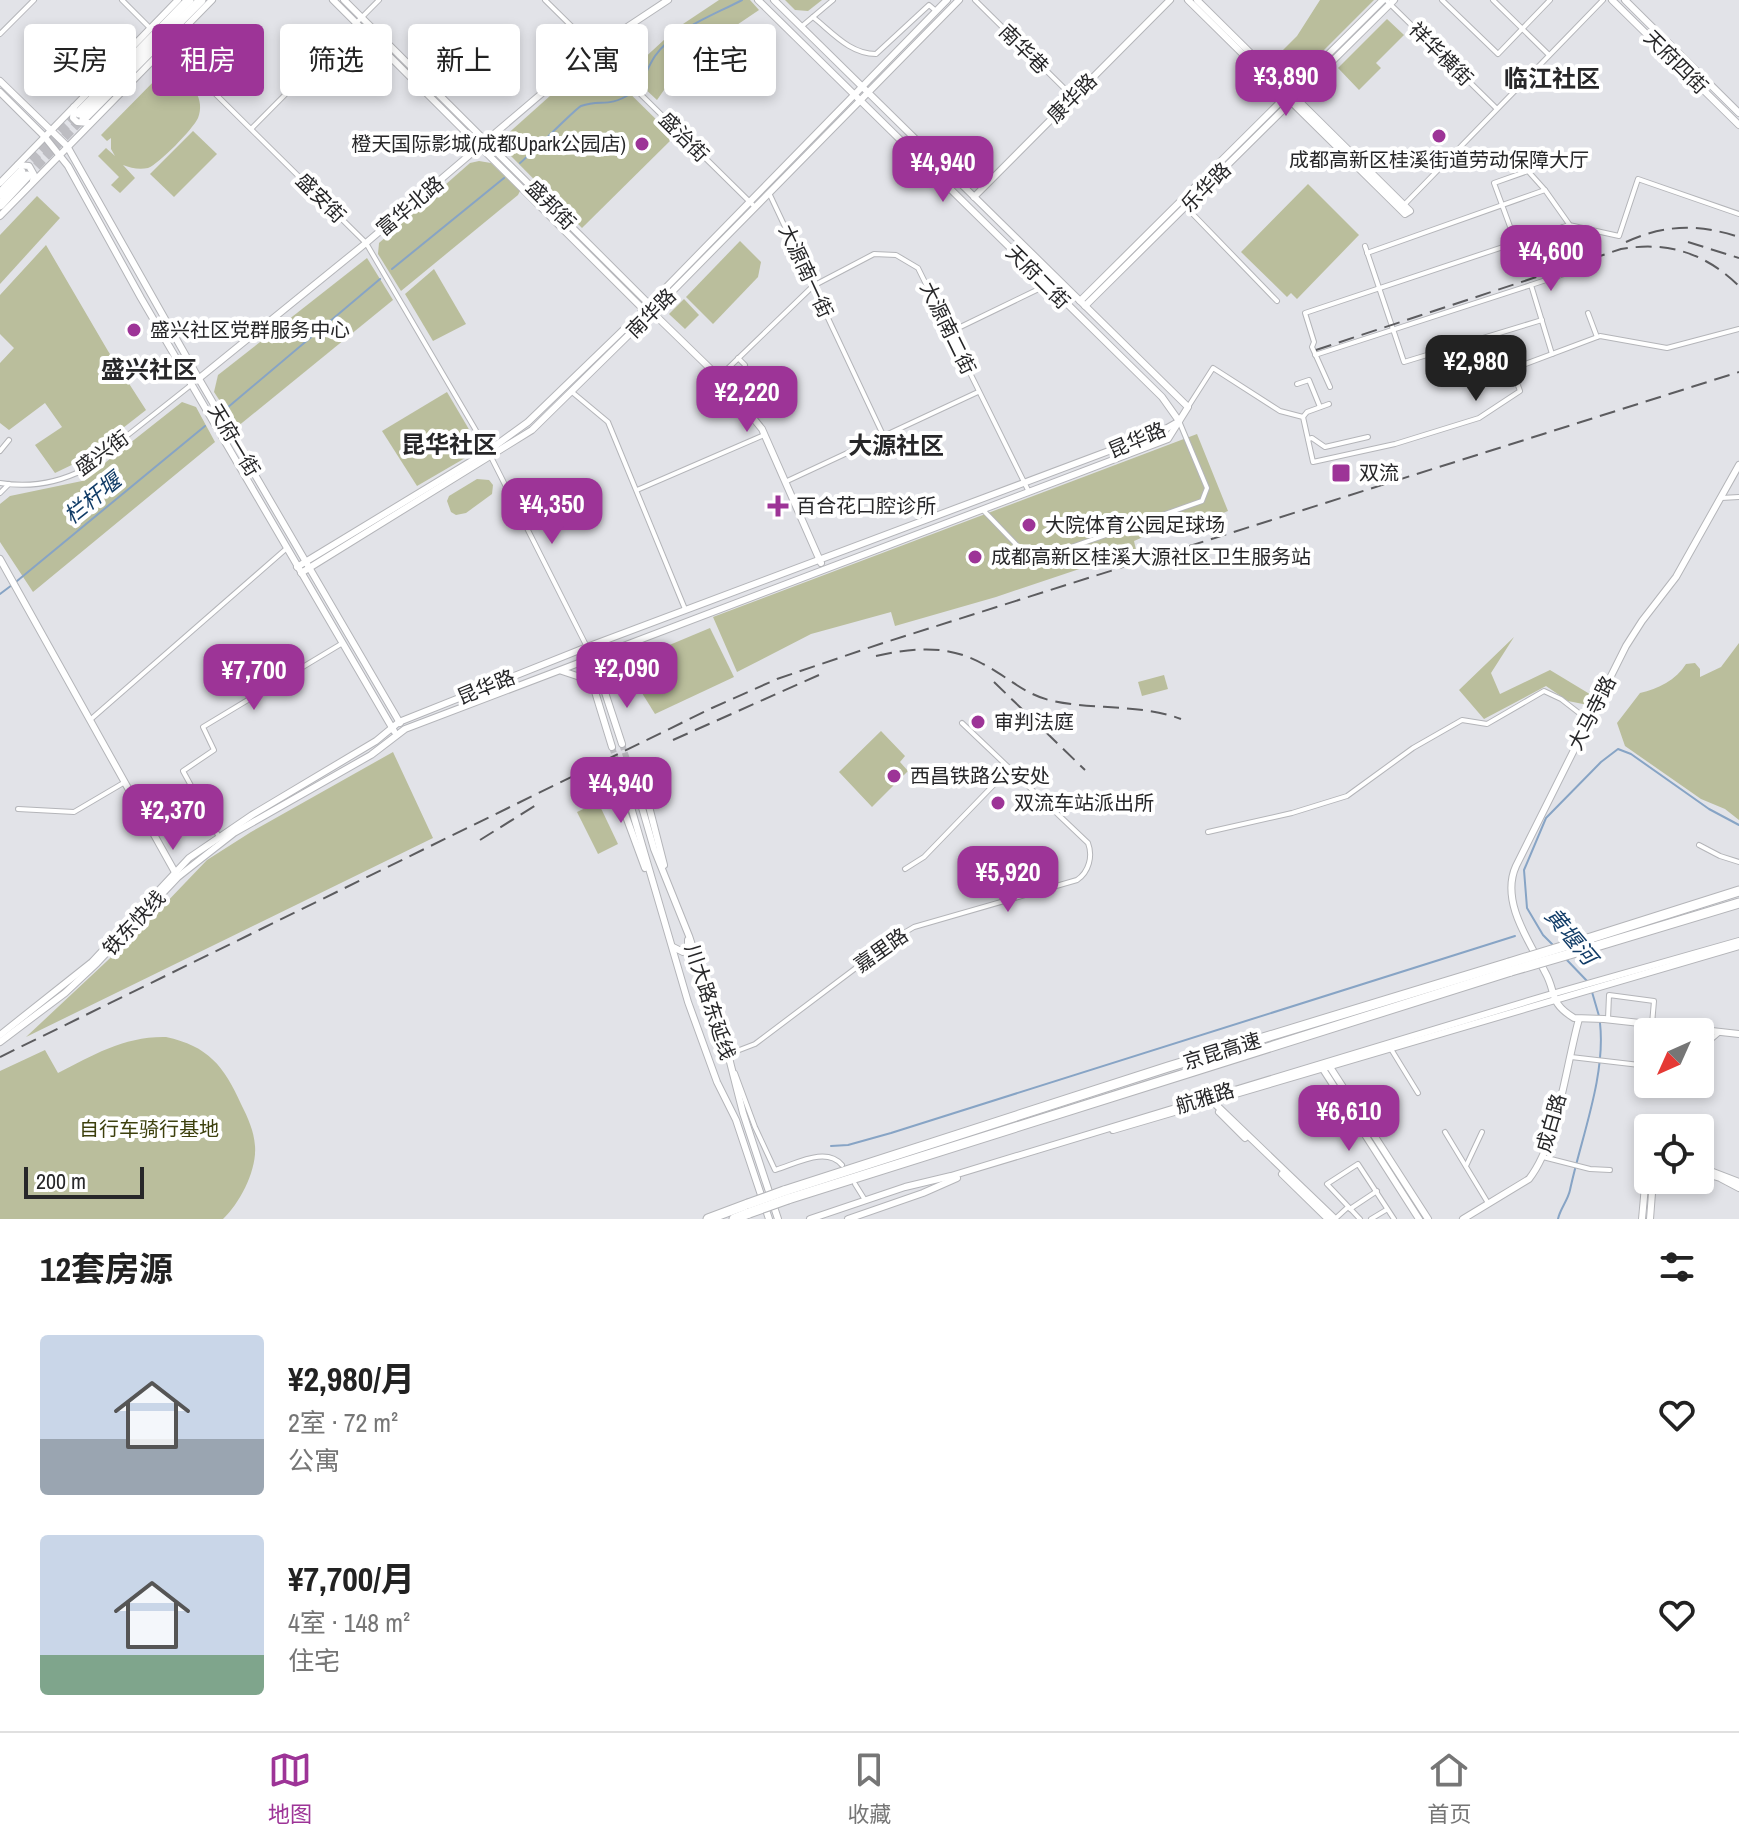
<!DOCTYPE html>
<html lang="zh">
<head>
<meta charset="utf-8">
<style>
  body { margin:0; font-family:"Archivo Narrow","Noto Sans SC",sans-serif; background:#f6f6f6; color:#222; height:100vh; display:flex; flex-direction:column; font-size:30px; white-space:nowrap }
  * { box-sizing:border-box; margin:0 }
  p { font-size:26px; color:#767676 }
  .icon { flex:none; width:44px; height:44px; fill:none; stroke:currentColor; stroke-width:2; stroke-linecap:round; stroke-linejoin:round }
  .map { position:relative; height:1219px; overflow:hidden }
  .details { display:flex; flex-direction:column; background:#fff; flex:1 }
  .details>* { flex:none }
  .banner { position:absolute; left:24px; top:24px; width:800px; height:72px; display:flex; gap:16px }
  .needle { width:52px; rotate:225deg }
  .controls { position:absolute; left:1634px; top:1018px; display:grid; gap:16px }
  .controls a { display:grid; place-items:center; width:80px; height:80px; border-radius:8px; background:#fff; box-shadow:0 4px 12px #0003; font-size:40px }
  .scale { position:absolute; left:24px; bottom:20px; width:120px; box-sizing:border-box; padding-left:8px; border:4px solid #272729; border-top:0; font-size:22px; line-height:28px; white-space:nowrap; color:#272729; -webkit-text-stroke:6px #fff; paint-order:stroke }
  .price { position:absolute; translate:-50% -68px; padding:0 18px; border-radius:16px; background:#9d3497; color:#fff; font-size:26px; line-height:52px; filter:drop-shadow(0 2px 4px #0008) }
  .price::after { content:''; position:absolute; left:50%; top:48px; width:24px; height:18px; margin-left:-12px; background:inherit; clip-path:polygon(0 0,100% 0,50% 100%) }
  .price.selected { background:#222; color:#fff }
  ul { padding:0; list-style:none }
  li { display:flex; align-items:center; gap:24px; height:200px; padding:0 40px }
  li span { display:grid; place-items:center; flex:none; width:224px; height:160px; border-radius:8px; color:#555 }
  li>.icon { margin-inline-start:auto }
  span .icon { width:96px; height:96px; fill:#fffc; stroke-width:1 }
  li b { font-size:34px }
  h2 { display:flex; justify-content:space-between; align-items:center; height:96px; padding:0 40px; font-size:34px }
  .tag { padding:0 28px; border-radius:8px; background:#fff; box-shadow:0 4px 12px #0003; font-size:28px; line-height:72px }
  .tag.selected { background:#9d3497; color:#fff }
  .menu { display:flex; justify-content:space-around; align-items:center; height:112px; border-top:2px solid #e0e0e0; background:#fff; font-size:22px; color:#767676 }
  .menu a { display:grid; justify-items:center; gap:4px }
  .menu .selected { color:#9d3497 }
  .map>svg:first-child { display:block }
</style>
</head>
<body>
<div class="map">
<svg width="1739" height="1219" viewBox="0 0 1739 1219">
  <rect width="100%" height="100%" fill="#e2e3e8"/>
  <!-- green -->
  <g fill="#babe9c">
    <polygon points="719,0 750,0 759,10 685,60 657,100 628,73 677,28"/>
    <polygon points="785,0 822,0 808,11 795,10"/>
    <polygon points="1320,0 1374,0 1301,73 1283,74 1271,62 1297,36"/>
    <polygon points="1387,19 1404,35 1376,63 1381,68 1359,90 1338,68"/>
    <polygon points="589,61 601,65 674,137 582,228 503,148 502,139"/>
    <path d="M163,72L170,80C191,77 206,99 198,118C193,129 159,164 148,168C139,170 131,168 123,165L135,178L120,193L111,185L119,177L98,156L106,148L115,156L111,149V138L107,141L101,135Z"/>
    <polygon points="193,131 217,154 174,197 150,174"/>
    <polygon points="479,161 491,163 520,191 518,195 401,291 378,254 379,243 470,163"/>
    <polygon points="1308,184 1359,235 1297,299 1291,293 1287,297 1241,252"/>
    <polygon points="37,196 60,218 0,284 0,235"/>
    <polygon points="740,241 761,262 758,277 713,324 686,297"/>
    <polygon points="46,245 108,351 146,410 82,460 55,473 35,445 62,427 45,403 9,430 0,423 0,363 14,348 0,334 0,295"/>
    <polygon points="367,258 393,300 237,427 214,392 218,375"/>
    <polygon points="434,269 466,324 433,341 405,294"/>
    <polygon points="684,299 699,315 685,329 669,314"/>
    <polygon points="447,392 477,443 472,454 417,486 382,431"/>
    <polygon points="182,402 196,407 215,442 33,592 0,542 0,504 10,496 82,481"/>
    <polygon points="1197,434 1228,511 1213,517 1187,518 1134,541 1136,550 996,597 895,626 891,612 811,634 737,672 713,617"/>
    <polygon points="477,479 489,480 493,485 492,494 466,513 456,515 451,512 447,501 449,496"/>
    <polygon points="710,628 734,677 655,714 624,664"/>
    <polygon points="1514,637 1491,673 1500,694 1550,670 1593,696 1588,705 1568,701 1546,686 1484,719 1459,690"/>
    <path d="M1739,643V820L1725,809L1701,799L1625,746L1617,723L1640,693C1658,689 1676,680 1686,664L1695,663L1700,669V677L1721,667Z"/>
    <polygon points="1164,675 1168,689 1142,696 1138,682"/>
    <polygon points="881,731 905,756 900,762 908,771 872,807 839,772"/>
    <polygon points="393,752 433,838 26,1037 139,931 207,860 251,832"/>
    <polygon points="598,802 618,844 598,854 577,812"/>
    <path d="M166,1037C208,1046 224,1066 241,1104C248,1118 254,1131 255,1146C257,1170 240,1203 223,1219H0V1071L45,1050L58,1073C93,1055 125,1036 166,1037Z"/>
  </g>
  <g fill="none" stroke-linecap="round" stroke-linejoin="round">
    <!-- stream -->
    <g stroke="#87a4c5" stroke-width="2">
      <path d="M640,85C645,76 649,65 655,56C674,29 714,15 742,0"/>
      <path d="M520,163C530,155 576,108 581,106C601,99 608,108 630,94"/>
      <polyline points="392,269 504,178"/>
      <polyline points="227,408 380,279"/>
      <polyline points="17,581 205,426"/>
      <polyline points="0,594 12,585"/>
      <polyline points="1552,944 1543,935 1527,908 1524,870 1546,818 1601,762 1618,749 1631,754 1709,809 1739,825"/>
      <polyline points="1565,958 1588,982"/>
      <polyline points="1592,992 1599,1016"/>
      <polyline points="831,1146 848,1145 891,1133 1515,936"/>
      <path d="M1558,1219C1560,1209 1568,1200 1570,1190C1581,1138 1606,1076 1600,1023"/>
    </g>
    <!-- secondary-tunnel -->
    <g stroke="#bdbdc2" stroke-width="6" stroke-dasharray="6 3" stroke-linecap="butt">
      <polyline points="622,744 636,787"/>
      <polyline points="612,747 626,790"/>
    </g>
    <!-- highway-tunnel -->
    <g stroke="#bdbdc2" stroke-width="9" stroke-dasharray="9 4.5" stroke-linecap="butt">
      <polyline points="22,170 79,113"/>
      <polyline points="27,176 83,118"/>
    </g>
    <defs>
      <g id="street">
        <polyline points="122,0 150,28"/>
        <polyline points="545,0 755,207"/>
        <polyline points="975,0 1073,97"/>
        <polyline points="1386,0 1496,108"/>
        <polyline points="1442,0 1498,54 1550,0"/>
        <polyline points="1493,0 1549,55"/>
        <path d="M813,17C833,33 850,54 876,54L929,5L936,11"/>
        <polyline points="801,27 833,0"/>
        <polyline points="0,34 34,0"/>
        <polyline points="167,46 366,243 488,451 587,647"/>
        <polyline points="252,128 379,0"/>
        <polyline points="770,195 884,437"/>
        <polyline points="1184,205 1277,301"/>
        <polyline points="1404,205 1603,0"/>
        <polyline points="1563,227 1563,242 1568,254"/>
        <polyline points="1512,232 1494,183 1528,171 1545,190"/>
        <polyline points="1365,246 1404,362 1542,320"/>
        <polyline points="1367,253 1545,190 1569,224"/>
        <polyline points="1588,313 1597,337"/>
        <polyline points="950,332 1047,285"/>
        <polyline points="1552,354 1531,285 1570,272"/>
        <polyline points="1315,355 1531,285"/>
        <polyline points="738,358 745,365"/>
        <polyline points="719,377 813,286 874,254 896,255 918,268 1029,492"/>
        <polyline points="1297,384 1309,380 1320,407"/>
        <polyline points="1330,387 1312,347 1314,342 1305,313 1569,225 1619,236 1638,179 1739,214"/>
        <polyline points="572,392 608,422 685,609"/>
        <polyline points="1188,407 1213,368 1280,411 1303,417 1313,462 1395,444 1479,418 1520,391 1512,369 1600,336 1667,348 1739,329"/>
        <polyline points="1303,417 1307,412 1329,404"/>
        <polyline points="1308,439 1312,438 1325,447 1368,437"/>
        <polyline points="0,451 9,440"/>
        <polyline points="785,482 978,392"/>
        <path d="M0,483C30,488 58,483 85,469L191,385"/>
        <polyline points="637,490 764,435"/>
        <polyline points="0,493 9,484"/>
        <polyline points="1721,498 1739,497"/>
        <polyline points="983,510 1032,561 1202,501 1207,488 1179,421"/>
        <polyline points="90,720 287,548"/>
        <polyline points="18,809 74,812 125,782"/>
        <polyline points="1208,832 1292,813 1347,796 1413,748 1462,720 1487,724 1544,691 1561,699 1588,720"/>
        <polyline points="219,837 183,771 214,750 203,727 341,644"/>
        <polyline points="1699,845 1720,856 1739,862"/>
        <polyline points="905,869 924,857 1010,768"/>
        <polyline points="1608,1019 1609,995 1654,1001 1652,1024"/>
        <polyline points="1391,1049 1418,1093"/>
        <polyline points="1700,1049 1720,1032"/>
        <path d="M729,1054L755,1044L897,937L914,927L1077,880C1089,872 1093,856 1088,843L962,723"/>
        <polyline points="1571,1057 1648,1066"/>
        <path d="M735,1073L755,1127L775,1170C796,1164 826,1146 842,1165"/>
        <polyline points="1445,1132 1488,1203"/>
        <polyline points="1543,1157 1590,1169 1610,1170"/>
        <polyline points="1466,1166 1482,1132"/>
        <polyline points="855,1184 865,1200"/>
        <polyline points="1350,1209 1377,1191"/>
        <polyline points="1335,1219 1348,1207"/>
        <polyline points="1360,1219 1327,1184 1358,1164 1394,1219"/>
        <polyline points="1371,1219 1386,1210"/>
      </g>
      <g id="secondary">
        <polyline points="333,0 644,310 652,312 723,381 762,429 821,563"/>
        <polyline points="344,0 650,305"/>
        <polyline points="758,0 1162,397 1179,421"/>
        <polyline points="1188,0 1405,214 1410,211 1197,0"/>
        <polyline points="1612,0 1739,125"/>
        <polyline points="1625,0 1739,113"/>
        <polyline points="0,81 67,146 199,379 400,723"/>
        <polyline points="0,92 44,136 68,166 141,298 394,731"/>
        <polyline points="74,107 73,118 77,122 89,123"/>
        <polyline points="18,165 29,166 34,175 33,181"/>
        <polyline points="0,183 178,0"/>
        <polyline points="974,197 1170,0"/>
        <polyline points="0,216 212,0"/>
        <polyline points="1080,301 1383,0"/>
        <polyline points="1085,306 1394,0"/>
        <polyline points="197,380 366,243 594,49 668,0"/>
        <path d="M1739,465L1676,577L1642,621L1626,646L1516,866C1500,901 1529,941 1545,972C1557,993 1548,1002 1574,1018L1604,1019L1739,1034"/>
        <polyline points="0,559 176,874"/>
        <polyline points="297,567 488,451 528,422 644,310 947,0"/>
        <polyline points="301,573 532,430 652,312 959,0"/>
        <polyline points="592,653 622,744"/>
        <polyline points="585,659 612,747"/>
        <polyline points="562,671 583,678 594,687"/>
        <polyline points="605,680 614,654 620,647"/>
        <polyline points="636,787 654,849 689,936 728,1054 743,1113 778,1219"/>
        <polyline points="626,790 688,1002 717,1082 736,1120 769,1219"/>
        <polyline points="645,868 617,792 619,782 630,776 638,778 643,783 664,865"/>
        <polyline points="673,947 683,952 688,947 688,940"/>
        <polyline points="0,1035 92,962 189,858 252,815 376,741 399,722 587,647 1162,431 1176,423"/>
        <polyline points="0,1042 65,993 97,963 178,877 202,858 234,833 371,755 405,729 1168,439 1188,407 774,0"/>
        <polyline points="1328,1064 1428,1219"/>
        <polyline points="1321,1066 1419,1219"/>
        <polyline points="1210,1099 1335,1219"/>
        <polyline points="1219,1112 1245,1138"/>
        <polyline points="1113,1130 1739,946"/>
        <polyline points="1700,1167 1739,1182"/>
        <polyline points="1700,1172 1720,1178 1739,1188"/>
        <polyline points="1282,1174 1328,1219"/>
        <polyline points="810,1219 905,1187 951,1176 1552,994 1739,941"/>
        <polyline points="848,1219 923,1193 957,1178"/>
        <path d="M1463,1219L1529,1179C1558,1142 1566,1065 1579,1019"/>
        <polyline points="1642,1219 1648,1153"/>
        <polyline points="1650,1219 1653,1180"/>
      </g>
      <g id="highway">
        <polyline points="79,113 189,0"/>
        <polyline points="84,118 201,0"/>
        <polyline points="0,194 21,172"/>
        <polyline points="0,205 27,176"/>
        <polyline points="1578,942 1739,891"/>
        <polyline points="1580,951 1739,903"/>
        <polyline points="784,1191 1168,1067 1509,963"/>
        <polyline points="788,1199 1511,971"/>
        <polyline points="708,1219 748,1204"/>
        <polyline points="734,1219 749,1213"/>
      </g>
    </defs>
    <!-- street casing -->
    <use href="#street" stroke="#b4b5b9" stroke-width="6"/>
    <!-- secondary casing -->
    <use href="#secondary" stroke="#b4b5b9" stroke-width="8"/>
    <!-- highway casing -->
    <use href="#highway" stroke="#b4b5b9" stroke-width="11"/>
    <!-- street -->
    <use href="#street" stroke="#fff" stroke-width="4"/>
    <!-- secondary -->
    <use href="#secondary" stroke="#fff" stroke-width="6"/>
    <!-- highway -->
    <use href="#highway" stroke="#fff" stroke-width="9"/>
    <!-- rail -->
    <g stroke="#5c5c5f" stroke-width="2" stroke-dasharray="16 8" stroke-linecap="butt">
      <path d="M1626,242C1665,224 1699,224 1739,237"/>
      <polyline points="1688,242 1739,258"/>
      <path d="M1316,350L1621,249C1668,241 1705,253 1739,286"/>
      <path d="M876,656C913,648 948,644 983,664C1008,677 1025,695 1053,701C1095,710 1141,704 1181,719"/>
      <polyline points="994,682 1085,770"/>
      <polyline points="673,740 819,675"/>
      <polyline points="480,840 536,805"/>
      <polyline points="0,1057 712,708 777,679 883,643 1739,372"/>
    </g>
    <defs>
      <g id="highway-bridge">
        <polyline points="1509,963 1578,942"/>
        <polyline points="1511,971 1580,951"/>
        <polyline points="748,1204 784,1191"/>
        <polyline points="749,1213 788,1199"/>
      </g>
    </defs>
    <!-- highway-bridge casing -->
    <use href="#highway-bridge" stroke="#b4b5b9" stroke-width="11" stroke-linecap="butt"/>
    <!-- highway-bridge -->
    <use href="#highway-bridge" stroke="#fff" stroke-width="9"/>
  </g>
  <!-- markers -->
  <g fill="#9d3497" stroke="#fff" stroke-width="3">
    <circle cx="1439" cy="136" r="8"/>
    <circle cx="642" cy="144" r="8"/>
    <circle cx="134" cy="330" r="8"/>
    <rect x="1331" y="463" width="20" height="20" rx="4"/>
    <path d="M774 494h8v8h8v8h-8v8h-8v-8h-8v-8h8z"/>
    <circle cx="1029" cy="525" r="8"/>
    <circle cx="975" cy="557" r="8"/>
    <circle cx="978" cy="722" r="8"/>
    <circle cx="894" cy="776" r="8"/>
    <circle cx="998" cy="803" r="8"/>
  </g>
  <g text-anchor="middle" stroke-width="8" stroke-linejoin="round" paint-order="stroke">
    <!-- street labels -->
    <g font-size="20" fill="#272729" stroke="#fff">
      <text transform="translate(1024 49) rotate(45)" y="7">南华巷</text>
      <text transform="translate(1441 54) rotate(45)" y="7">祥华横街</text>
      <text transform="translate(1676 62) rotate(45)" y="7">天府四街</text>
      <text transform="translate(1072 98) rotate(-45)" y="7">康华路</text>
      <text transform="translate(684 137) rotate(45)" y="7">盛治街</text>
      <text transform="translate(1206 187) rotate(-45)" y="7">乐华路</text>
      <text transform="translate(321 198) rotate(45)" y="7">盛安街</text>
      <text transform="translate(551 205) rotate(45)" y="7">盛邦街</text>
      <text transform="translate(410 206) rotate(-40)" y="7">富华北路</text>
      <text transform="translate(806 271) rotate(65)" y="7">大源南一街</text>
      <text transform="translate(1038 277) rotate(45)" y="7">天府二街</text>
      <text transform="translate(651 313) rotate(-45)" y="7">南华路</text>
      <text transform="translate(948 328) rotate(64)" y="7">大源南二街</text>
      <text transform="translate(234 440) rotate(59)" y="7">天府一街</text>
      <text transform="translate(1137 440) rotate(-23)" y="7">昆华路</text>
      <text transform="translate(102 453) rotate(-36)" y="7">盛兴街</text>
      <text transform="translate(486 687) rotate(-22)" y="7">昆华路</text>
      <text transform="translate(1592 713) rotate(-63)" y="7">大马寺路</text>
      <text transform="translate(134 923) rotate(-47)" y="7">铁东快线</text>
      <text transform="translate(881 950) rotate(-35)" y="7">嘉里路</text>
      <text transform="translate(710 1002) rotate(72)" y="7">川大路东延线</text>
      <text transform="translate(1222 1051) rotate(-17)" y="7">京昆高速</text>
      <text transform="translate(1205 1098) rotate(-17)" y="7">航雅路</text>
      <text transform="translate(1551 1123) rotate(-74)" y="7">成白路</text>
    </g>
    <!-- poi labels -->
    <g font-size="20" fill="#272729" stroke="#fff" text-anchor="start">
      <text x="626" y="151" text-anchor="end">橙天国际影城(成都Upark公园店)</text>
      <text x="1439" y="167" text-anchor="middle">成都高新区桂溪街道劳动保障大厅</text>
      <text x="150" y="337">盛兴社区党群服务中心</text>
      <text x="1359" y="480">双流</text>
      <text x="796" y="513">百合花口腔诊所</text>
      <text x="1045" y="532">大院体育公园足球场</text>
      <text x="991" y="564">成都高新区桂溪大源社区卫生服务站</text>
      <text x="994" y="729">审判法庭</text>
      <text x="910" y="783">西昌铁路公安处</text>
      <text x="1014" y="810">双流车站派出所</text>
    </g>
    <!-- park labels -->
    <g font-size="20" fill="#3d400d" stroke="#fff">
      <text x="149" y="1136">自行车骑行基地</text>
    </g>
    <!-- water labels -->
    <g font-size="22" font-style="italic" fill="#113c67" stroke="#fff">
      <text transform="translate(92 498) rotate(-39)" y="8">栏杆堰</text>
      <text transform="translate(1571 936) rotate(50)" y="8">黄堰河</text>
    </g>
    <!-- quarter labels -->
    <g font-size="24" font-weight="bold" fill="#272729" stroke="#fff">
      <text x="1552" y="87">临江社区</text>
      <text x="149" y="378">盛兴社区</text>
      <text x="449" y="453">昆华社区</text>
      <text x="896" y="454">大源社区</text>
    </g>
  </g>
</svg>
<div class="controls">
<a><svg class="needle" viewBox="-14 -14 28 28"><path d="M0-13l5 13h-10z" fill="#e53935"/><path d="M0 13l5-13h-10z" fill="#767676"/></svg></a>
<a><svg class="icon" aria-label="locate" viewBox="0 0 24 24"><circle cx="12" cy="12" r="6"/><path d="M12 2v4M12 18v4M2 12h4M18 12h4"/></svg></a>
</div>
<div class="scale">200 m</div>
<b class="price" style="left:1286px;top:118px">¥3,890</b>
<b class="price" style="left:943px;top:204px">¥4,940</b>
<b class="price" style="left:1551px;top:293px">¥4,600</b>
<b class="price selected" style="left:1476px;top:403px">¥2,980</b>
<b class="price" style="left:747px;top:434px">¥2,220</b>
<b class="price" style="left:552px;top:546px">¥4,350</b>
<b class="price" style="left:627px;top:710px">¥2,090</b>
<b class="price" style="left:254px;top:712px">¥7,700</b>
<b class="price" style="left:621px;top:825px">¥4,940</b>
<b class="price" style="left:173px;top:852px">¥2,370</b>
<b class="price" style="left:1008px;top:914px">¥5,920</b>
<b class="price" style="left:1349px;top:1153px">¥6,610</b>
<div class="banner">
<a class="tag">买房</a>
<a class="tag selected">租房</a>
<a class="tag">筛选</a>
<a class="tag">新上</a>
<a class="tag">公寓</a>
<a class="tag">住宅</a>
</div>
</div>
<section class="details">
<h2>12套房源<svg class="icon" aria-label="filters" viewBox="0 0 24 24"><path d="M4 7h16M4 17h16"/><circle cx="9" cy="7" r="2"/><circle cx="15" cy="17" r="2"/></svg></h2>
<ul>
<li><span style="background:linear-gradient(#c9d6e8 65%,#9aa5b1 0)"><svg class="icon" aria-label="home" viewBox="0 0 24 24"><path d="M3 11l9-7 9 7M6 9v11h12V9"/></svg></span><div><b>¥2,980/月</b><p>2室 · 72 m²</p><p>公寓</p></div><svg class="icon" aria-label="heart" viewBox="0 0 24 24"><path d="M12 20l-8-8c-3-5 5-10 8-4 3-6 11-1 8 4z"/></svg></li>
<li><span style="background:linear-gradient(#c9d6e8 75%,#7fa58c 0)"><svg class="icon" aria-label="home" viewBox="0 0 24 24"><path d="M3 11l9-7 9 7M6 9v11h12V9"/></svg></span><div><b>¥7,700/月</b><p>4室 · 148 m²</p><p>住宅</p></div><svg class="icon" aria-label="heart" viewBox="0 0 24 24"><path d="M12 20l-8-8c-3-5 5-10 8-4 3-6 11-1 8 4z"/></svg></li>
</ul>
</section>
<nav class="menu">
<a class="selected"><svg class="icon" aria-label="map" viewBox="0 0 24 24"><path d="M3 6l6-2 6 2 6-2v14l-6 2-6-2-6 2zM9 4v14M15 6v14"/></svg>地图</a>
<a><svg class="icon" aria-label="saved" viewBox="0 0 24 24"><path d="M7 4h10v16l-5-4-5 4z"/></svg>收藏</a>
<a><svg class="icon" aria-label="home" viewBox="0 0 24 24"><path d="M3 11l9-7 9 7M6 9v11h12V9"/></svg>首页</a>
</nav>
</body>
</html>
